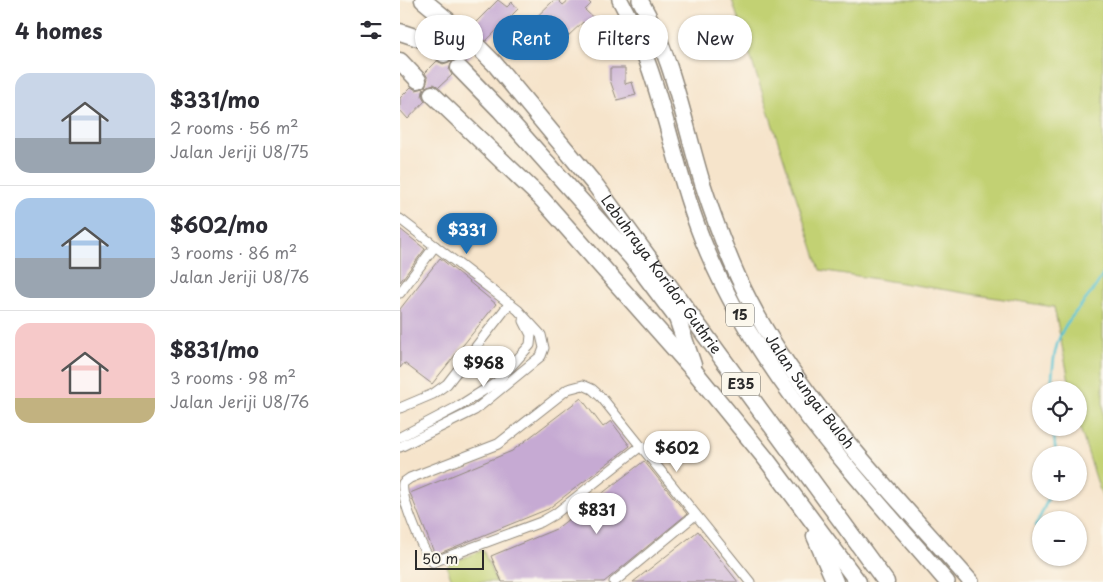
<!DOCTYPE html>
<html lang="en">
<head>
<meta charset="utf-8">
<style>
  body { margin:0; font-family:"Playpen Sans",sans-serif; background:#f7f7f7; color:#2b2b33; height:100vh; display:flex; flex-direction:column; font-size:19px; white-space:nowrap }
  * { box-sizing:border-box; margin:0 }
  p { font-size:16px; color:#7c7c81 }
  .icon { flex:none; width:28px; height:28px; fill:none; stroke:currentColor; stroke-width:2; stroke-linecap:round; stroke-linejoin:round }
  .map { position:relative; flex:1; overflow:hidden }
  .side { display:flex; flex-direction:column; background:#fff; width:400px }
  .side>* { flex:none }
  .hud { position:absolute; left:15px; top:15px; width:475px; height:45px; display:flex; gap:10px }
  .tools { position:absolute; left:632px; top:381px; display:grid; gap:10px }
  .tools a { display:grid; place-items:center; width:55px; height:55px; border-radius:50%; background:#fff; box-shadow:0 1px 4px #0004; font-size:25px }
  .scale { position:absolute; left:15px; bottom:12px; width:69px; box-sizing:border-box; padding-left:5px; border:2px solid #2b2b2b; border-top:0; font-size:14px; line-height:18px; white-space:nowrap; color:#2b2b2b; -webkit-text-stroke:4px #fbf7ec; paint-order:stroke }
  .price { position:absolute; translate:-50% -42px; padding:0 11px; border-radius:18px; background:#fff; color:#222; font-size:16px; line-height:32px; filter:drop-shadow(0 1px 2px #0008) }
  .price::after { content:''; position:absolute; left:50%; top:30px; width:15px; height:11px; margin-left:-8px; background:inherit; clip-path:polygon(0 0,100% 0,50% 100%) }
  .price.selected { background:#1f6fb2; color:#fff }
  ul { padding:0; list-style:none }
  li { display:flex; align-items:center; gap:15px; height:125px; padding:0 15px }
  li+li { border-top:1px solid #e1e1e2 }
  li span { display:grid; place-items:center; flex:none; width:140px; height:100px; border-radius:15px; color:#555 }
  li>.icon { margin-inline-start:auto }
  span .icon { width:60px; height:60px; fill:#fffc; stroke-width:1 }
  li b { font-size:21px }
  h2 { display:flex; justify-content:space-between; align-items:center; height:60px; padding:0 15px; font-size:21px }
  .pill { padding:0 18px; border-radius:22px; background:#fff; box-shadow:0 1px 4px #0004; font-size:18px; line-height:45px }
  .pill.selected { background:#1f6fb2; color:#fff }
  main { display:flex; flex:1; min-height:0 }
  .map>svg:first-child { display:block }
</style>
</head>
<body>
<main>
<section class="side">
<h2>4 homes<svg class="icon" aria-label="filters" viewBox="0 0 24 24"><path d="M4 7h16M4 17h16"/><circle cx="9" cy="7" r="2"/><circle cx="15" cy="17" r="2"/></svg></h2>
<ul>
<li><span style="background:linear-gradient(#c9d6e8 65%,#9aa5b1 0)"><svg class="icon" aria-label="home" viewBox="0 0 24 24"><path d="M3 11l9-7 9 7M6 9v11h12V9"/></svg></span><div><b>$331/mo</b><p>2 rooms · 56 m²</p><p>Jalan Jeriji U8/75</p></div></li>
<li><span style="background:linear-gradient(#a9c7e8 60%,#9aa5b1 0)"><svg class="icon" aria-label="home" viewBox="0 0 24 24"><path d="M3 11l9-7 9 7M6 9v11h12V9"/></svg></span><div><b>$602/mo</b><p>3 rooms · 86 m²</p><p>Jalan Jeriji U8/76</p></div></li>
<li><span style="background:linear-gradient(#f6c9c9 75%,#c2b280 0)"><svg class="icon" aria-label="home" viewBox="0 0 24 24"><path d="M3 11l9-7 9 7M6 9v11h12V9"/></svg></span><div><b>$831/mo</b><p>3 rooms · 98 m²</p><p>Jalan Jeriji U8/76</p></div></li>
</ul>
</section>
<div class="map">
<svg width="703" height="582" viewBox="0 0 703 582">
  <rect width="100%" height="100%" fill="#fbf7ec"/>
  <filter id="ink" filterUnits="userSpaceOnUse"><feTurbulence type="fractalNoise" baseFrequency=".02" numOctaves="2"/><feDisplacementMap in="SourceGraphic" scale="10" xChannelSelector="R" yChannelSelector="G"/><feConvolveMatrix kernelMatrix="1 2 1 2 8 2 1 2 1" color-interpolation-filters="sRGB"/></filter>
  <filter id="wash" filterUnits="userSpaceOnUse"><feTurbulence type="fractalNoise" baseFrequency=".0096" numOctaves="4" result="noise"/><feDisplacementMap in="SourceGraphic" scale="20" xChannelSelector="R" yChannelSelector="G"/><feGaussianBlur stdDeviation="1.12" result="paint"/><feColorMatrix in="noise" values="0 0 0 0 0 0 0 0 0 0 0 0 0 0 0 0 0 1.4 0 .05"/><feComposite in="paint" operator="in"/></filter>
  <g filter="url(#wash)">
    <rect width="100%" height="100%" fill="#f6e4cb"/>
    <!-- green -->
    <g fill="#c2d173" stroke="#767e4f">
      <polygon points="332,0 703,0 703,500 679,425 679,390 671,390 654,307 420,270"/>
      <polygon points="83,550 96,582 53,582 47,568 49,564"/>
    </g>
    <g fill="none" stroke-linecap="round" stroke-linejoin="round">
      <!-- stream -->
      <g stroke="#5ac5d4" stroke-width="2.5">
        <path d="M651,390C653,366 653,342 668,322C680,305 694,293 703,274"/>
        <polyline points="653,428 656,455"/>
        <polyline points="636,526 651,492"/>
      </g>
    </g>
    <g id="blocks">
      <!-- building -->
      <g fill="#c6aad3">
        <polygon points="98,0 107,7 112,2 118,9 86,41 81,38 72,41 69,46 72,55 66,61 57,58 52,61 49,70 52,75 39,87 34,84 25,87 28,78 25,73 37,61 43,64 51,61 54,55 51,47 57,41 63,44 71,41 74,35 71,27"/>
        <polygon points="154,0 158,0 163,5 169,0 187,0 191,4 185,10 219,42 212,50 183,22 151,52 126,27"/>
        <polygon points="210,68 225,68 225,84 232,82 236,95 217,100 210,80"/>
        <polygon points="11,87 16,90 24,88 22,96 25,101 8,119 0,110 0,98"/>
        <polygon points="0,229 25,249 0,282"/>
        <polygon points="40,258 96,304 32,384 4,363 0,368 0,309"/>
        <polygon points="181,398 203,427 211,421 230,446 148,509 35,555 10,493 112,451"/>
        <polygon points="244,461 287,514 204,582 102,582 91,556 156,529"/>
        <polygon points="298,531 338,582 233,582"/>
      </g>
    </g>
  </g>
  <g filter="url(#ink)">
    <use href="#blocks" fill-opacity="0" stroke="#90887b" stroke-width="1"/>
    <g fill="none" stroke-linecap="round" stroke-linejoin="round">
      <defs>
        <g id="minor">
          <polyline points="0,219 118,310 141,335 144,348 141,356 75,410 0,447"/>
          <polyline points="0,293 35,246"/>
          <polyline points="0,408 33,394 47,384 110,303"/>
          <polyline points="0,437 59,406 97,382 130,345 131,335 124,321"/>
          <path d="M241,446L155,514L141,522L33,562C22,551 0,496 3,483L10,478L98,444L168,389L183,385L192,389L202,398L350,582"/>
          <polyline points="214,582 295,515"/>
        </g>
        <g id="trunk">
          <path d="M220,0C264,80 272,170 308,253C362,379 459,479 547,582"/>
          <path id="s1" d="M240,0C273,57 284,123 303,185C313,216 325,248 338,277C389,391 490,489 571,582"/>
        </g>
        <g id="motorway">
          <polyline points="23,0 64,34"/>
          <polyline points="0,32 30,42 44,54"/>
          <path id="s2" d="M79,48L94,63L196,186L486,582"/>
          <polyline points="0,61 18,80"/>
          <polyline points="59,68 100,110 232,258 277,318 293,365"/>
          <polyline points="32,94 141,198 295,372 366,459 458,582"/>
          <polyline points="415,536 435,582"/>
        </g>
      </defs>
      <!-- minor casing -->
      <use href="#minor" stroke="#90887b" stroke-width="11"/>
      <!-- trunk casing -->
      <use href="#trunk" stroke="#90887b" stroke-width="18"/>
      <!-- motorway casing -->
      <use href="#motorway" stroke="#90887b" stroke-width="19"/>
      <!-- minor -->
      <use href="#minor" stroke="#fff" stroke-width="9"/>
      <!-- trunk -->
      <use href="#trunk" stroke="#fff" stroke-width="15"/>
      <!-- motorway -->
      <use href="#motorway" stroke="#fff" stroke-width="16"/>
    </g>
  </g>
  <g text-anchor="middle" stroke-width="5" stroke-linejoin="round" paint-order="stroke">
    <!-- shield labels -->
    <g fill="#fbf7ec" stroke="#696865" stroke-width="1">
      <rect x="326" y="303.5" width="28" height="23" rx="4"/>
      <rect x="322" y="372.5" width="38" height="23" rx="4"/>
    </g>
    <g font-size="14" font-weight="bold" fill="#2b2b2b">
      <text x="340" y="320">15</text>
      <text x="341" y="389">E35</text>
    </g>
    <!-- street labels -->
    <g font-size="15" fill="#2b2b2b" stroke="#fbf7ec">
      <text dy="5" stroke="none"><textPath href="#s2" startOffset="291">Lebuhraya Koridor Guthrie</textPath></text>
      <text dy="5" stroke="none"><textPath href="#s1" startOffset="430">Jalan Sungai Buloh</textPath></text>
    </g>
  </g>
</svg>
<div class="tools">
<a><svg class="icon" aria-label="locate" viewBox="0 0 24 24"><circle cx="12" cy="12" r="6"/><path d="M12 2v4M12 18v4M2 12h4M18 12h4"/></svg></a>
<a>+</a>
<a>−</a>
</div>
<div class="scale">50 m</div>
<b class="price selected" style="left:67px;top:255px">$331</b>
<b class="price" style="left:84px;top:388px">$968</b>
<b class="price" style="left:277px;top:473px">$602</b>
<b class="price" style="left:197px;top:535px">$831</b>
<div class="hud">
<a class="pill">Buy</a>
<a class="pill selected">Rent</a>
<a class="pill">Filters</a>
<a class="pill">New</a>
</div>
</div>
</main>
</body>
</html>
